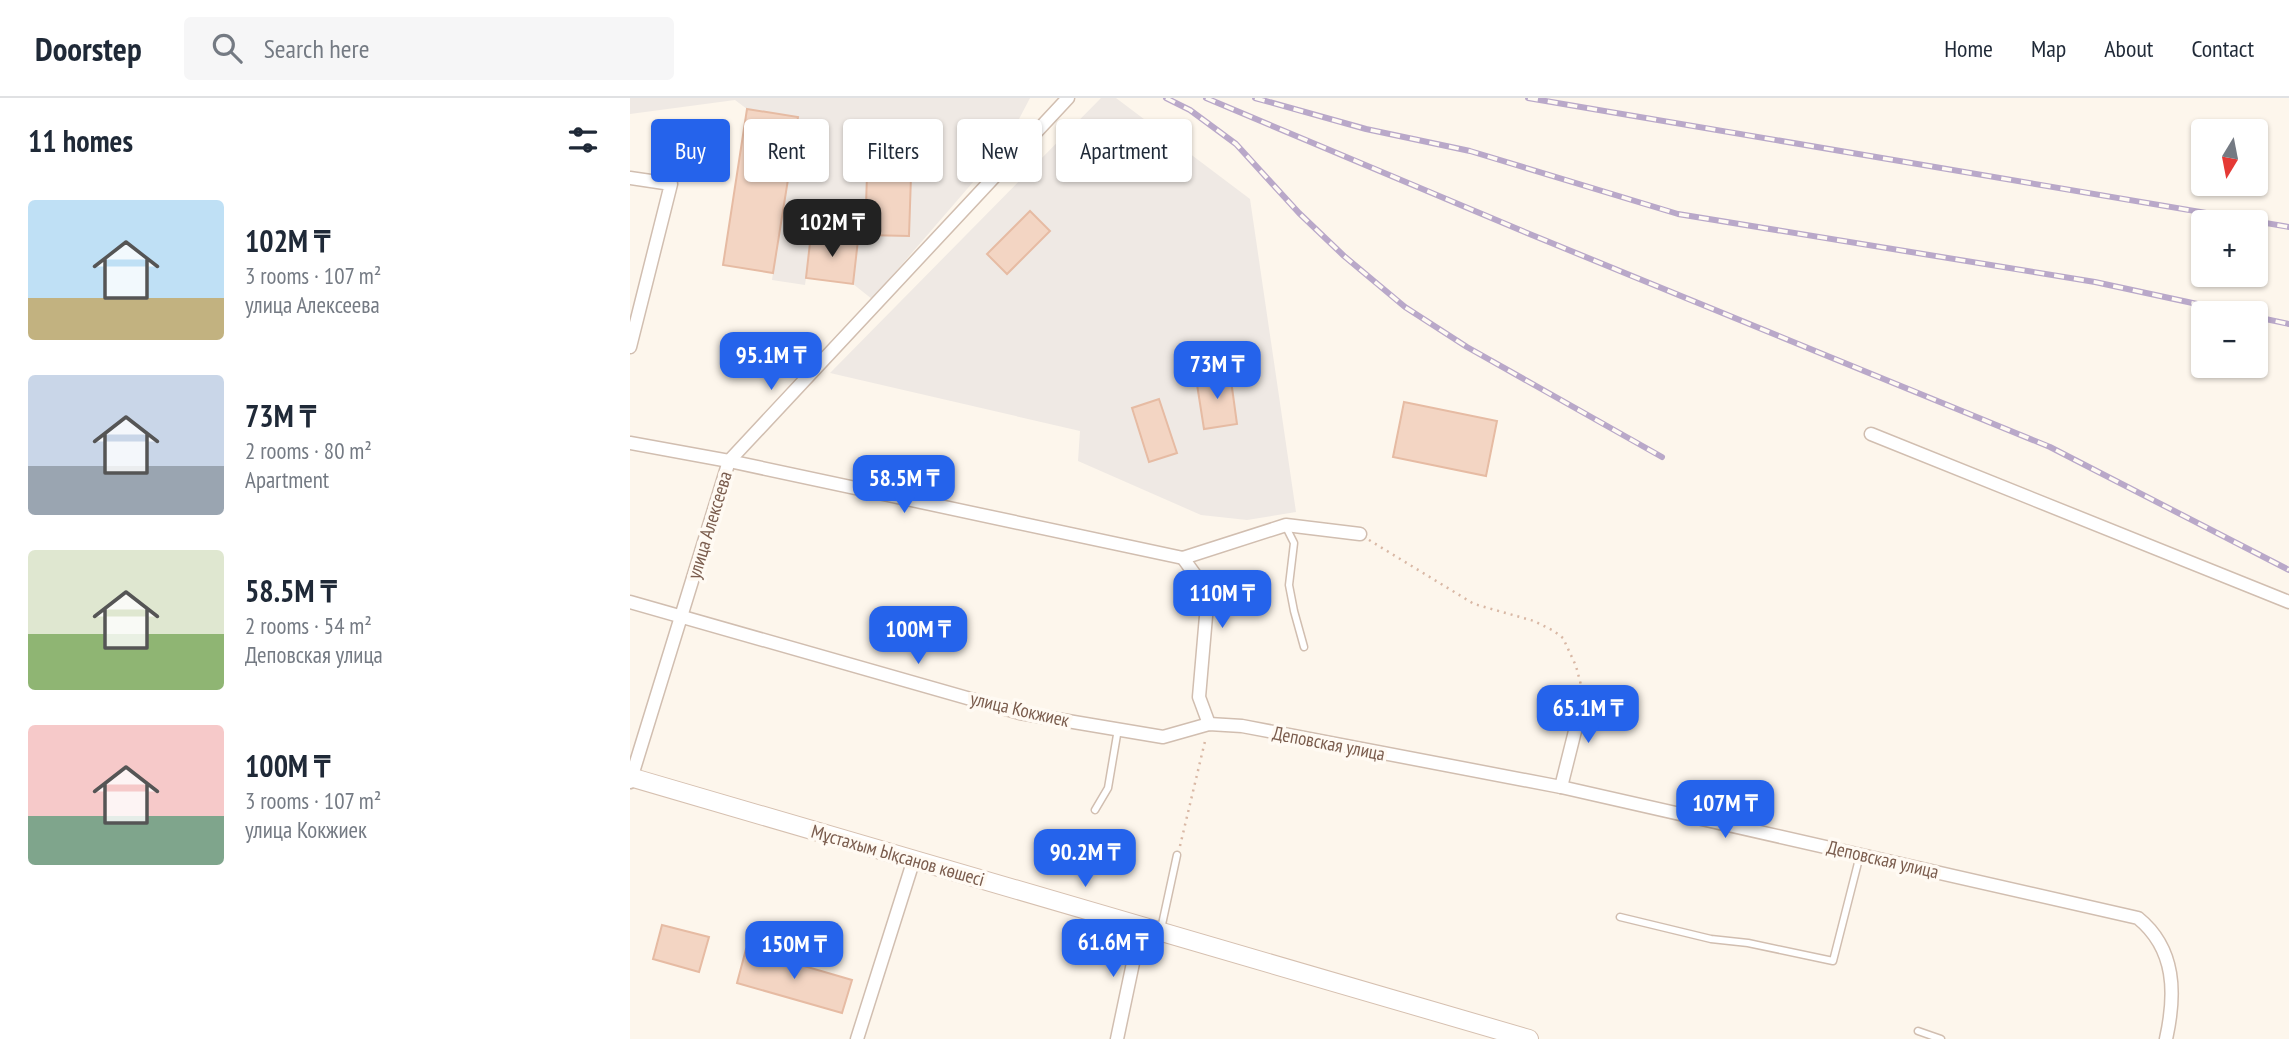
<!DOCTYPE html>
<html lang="en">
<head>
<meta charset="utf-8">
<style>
  body { margin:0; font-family:"PT Sans Narrow",sans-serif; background:#f6f6f7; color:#1f2937; height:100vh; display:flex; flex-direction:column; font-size:26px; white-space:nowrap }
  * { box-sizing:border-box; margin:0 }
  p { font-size:23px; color:#747a83 }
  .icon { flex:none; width:38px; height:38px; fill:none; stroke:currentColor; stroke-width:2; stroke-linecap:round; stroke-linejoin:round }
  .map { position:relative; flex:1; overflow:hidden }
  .details { display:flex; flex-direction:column; background:#fff; width:630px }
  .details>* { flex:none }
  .banner { position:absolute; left:21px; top:21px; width:665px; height:63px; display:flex; gap:14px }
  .needle { width:46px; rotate:190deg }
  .fabs { position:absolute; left:1561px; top:21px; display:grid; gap:14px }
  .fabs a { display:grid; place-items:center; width:77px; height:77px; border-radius:7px; background:#fff; box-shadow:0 2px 5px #0004; font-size:35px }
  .price { position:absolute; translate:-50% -60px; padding:0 16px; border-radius:14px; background:#2563eb; color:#fff; font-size:23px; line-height:46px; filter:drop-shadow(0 2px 4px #0008) }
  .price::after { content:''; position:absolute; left:50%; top:42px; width:21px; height:16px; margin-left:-10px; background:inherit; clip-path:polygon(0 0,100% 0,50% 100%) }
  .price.active { background:#222; color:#fff }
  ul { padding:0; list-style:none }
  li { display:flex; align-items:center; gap:21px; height:175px; padding:0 28px }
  li span { display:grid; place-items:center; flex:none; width:196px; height:140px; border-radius:7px; color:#555 }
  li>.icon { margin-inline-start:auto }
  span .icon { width:84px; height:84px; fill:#fffc; stroke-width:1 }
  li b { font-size:30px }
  h2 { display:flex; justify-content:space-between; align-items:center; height:84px; padding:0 28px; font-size:30px }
  .chip { padding:0 24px; border-radius:7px; background:#fff; box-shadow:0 2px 5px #0004; font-size:24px; line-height:63px }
  .chip.active { background:#2563eb; color:#fff }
  header { display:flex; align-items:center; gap:42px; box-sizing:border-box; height:98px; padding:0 35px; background:#fff; border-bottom:2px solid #e0e1e3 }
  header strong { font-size:33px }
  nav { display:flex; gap:38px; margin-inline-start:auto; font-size:24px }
  .search { width:490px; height:63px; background:#f6f6f7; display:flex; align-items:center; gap:18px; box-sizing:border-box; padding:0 24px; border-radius:7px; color:#747a83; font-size:26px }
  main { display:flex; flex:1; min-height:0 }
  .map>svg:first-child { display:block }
</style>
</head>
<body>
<header>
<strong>Doorstep</strong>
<div class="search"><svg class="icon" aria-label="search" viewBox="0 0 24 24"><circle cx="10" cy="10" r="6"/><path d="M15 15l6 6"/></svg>Search here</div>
<nav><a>Home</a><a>Map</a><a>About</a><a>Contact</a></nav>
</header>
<main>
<section class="details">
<h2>11 homes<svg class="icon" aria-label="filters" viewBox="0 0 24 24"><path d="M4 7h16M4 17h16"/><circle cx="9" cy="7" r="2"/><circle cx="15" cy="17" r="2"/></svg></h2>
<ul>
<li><span style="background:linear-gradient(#bfe0f5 70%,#c2b280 0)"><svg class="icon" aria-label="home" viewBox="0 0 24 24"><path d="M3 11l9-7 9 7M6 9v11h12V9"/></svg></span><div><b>102M ₸</b><p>3 rooms · 107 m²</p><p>улица Алексеева</p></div></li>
<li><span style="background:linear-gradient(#c9d6e8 65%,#9aa5b1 0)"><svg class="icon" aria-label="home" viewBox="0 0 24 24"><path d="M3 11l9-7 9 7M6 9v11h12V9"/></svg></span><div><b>73M ₸</b><p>2 rooms · 80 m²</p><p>Apartment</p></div></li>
<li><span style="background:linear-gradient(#dfe7d0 60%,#8fb573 0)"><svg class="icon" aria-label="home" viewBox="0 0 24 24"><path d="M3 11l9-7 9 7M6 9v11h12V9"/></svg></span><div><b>58.5M ₸</b><p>2 rooms · 54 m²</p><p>Деповская улица</p></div></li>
<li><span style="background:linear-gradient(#f6c9c9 65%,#7fa58c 0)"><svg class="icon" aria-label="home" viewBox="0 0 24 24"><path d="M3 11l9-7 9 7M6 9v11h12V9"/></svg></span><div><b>100M ₸</b><p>3 rooms · 107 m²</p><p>улица Кокжиек</p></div></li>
</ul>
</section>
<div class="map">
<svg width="1659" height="941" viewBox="0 0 1659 941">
  <rect width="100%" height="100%" fill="#fdf6ec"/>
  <!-- industrial -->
  <g fill="#efe9e4">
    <polygon points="0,0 400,0 376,46 242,201 223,186 176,180 175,187 142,182 143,175 93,167 117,11 105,2 0,16"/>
    <polygon points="471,0 486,0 620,101 666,414 617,422 571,417 448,363 450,333 200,275"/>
  </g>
  <!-- building -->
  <g fill="#f3d5c3" stroke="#e6bba3" stroke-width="2">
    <polygon points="117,11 168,19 143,175 93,167"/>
    <polygon points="237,77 281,78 279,138 235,137"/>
    <polygon points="400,113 420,133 377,176 357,156"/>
    <polygon points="181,136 228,142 223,186 176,180"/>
    <polygon points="600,275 607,326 574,331 566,280"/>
    <polygon points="529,301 547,355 519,364 502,310"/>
    <polygon points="774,304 867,323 856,378 763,359"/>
    <polygon points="32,827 79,839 69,874 23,861"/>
    <polygon points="116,851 222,882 212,915 107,885"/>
  </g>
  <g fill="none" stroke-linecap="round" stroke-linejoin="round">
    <defs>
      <g id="lane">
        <polyline points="656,429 664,445 659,487 664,513 674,549"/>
        <polyline points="465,712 478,690 488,631"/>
        <polyline points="990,819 1081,841 1118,845 1203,863 1230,757"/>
        <polyline points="531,831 547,757"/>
        <polyline points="1288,933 1311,941"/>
      </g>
      <g id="street">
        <polyline points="0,80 41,86 0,249"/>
        <polyline points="1241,336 1659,504"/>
        <polyline points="0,345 99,363 553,460 656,427 730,436"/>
        <polyline points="553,460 578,495 569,599 579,626"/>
        <path d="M0,504L390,615L533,639L579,626L612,628L931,689L1508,820C1546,851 1546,896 1536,941"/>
        <polyline points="0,684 99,363 438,0"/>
        <polyline points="931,689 954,597"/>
        <polyline points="227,941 284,761"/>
        <polyline points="487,941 511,827"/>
      </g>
      <polyline id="secondary" points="0,679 899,941"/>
    </defs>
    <!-- lane casing -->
    <use href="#lane" stroke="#d1beb0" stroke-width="9"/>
    <!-- street casing -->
    <use href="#street" stroke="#d1beb0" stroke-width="15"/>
    <!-- secondary casing -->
    <use href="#secondary" stroke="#d6c0b0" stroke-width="20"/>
    <!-- path -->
    <g stroke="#d9b8a5" stroke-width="2.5" stroke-dasharray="2 5" stroke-linecap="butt">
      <polyline points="739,442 844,506 904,523 924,533 933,540 946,568 951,587"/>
      <polyline points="550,748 576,639"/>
    </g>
    <!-- lane -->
    <use href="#lane" stroke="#fff" stroke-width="6"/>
    <!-- street -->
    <use href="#street" stroke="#fff" stroke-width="12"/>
    <!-- secondary -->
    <use href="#secondary" stroke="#fff" stroke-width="18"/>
    <defs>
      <g id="rail">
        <polyline points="536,0 560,12 606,46 669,115 714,158 775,209 837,249 1032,359"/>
        <polyline points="576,0 902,137 1420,349 1659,472"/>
        <polyline points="625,0 736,31 840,53 1048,116 1465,184 1609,215"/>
        <polyline points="898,0 1659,129"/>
        <polyline points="1626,219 1659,226"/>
      </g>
    </defs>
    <!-- rail casing -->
    <use href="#rail" stroke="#b9a8c9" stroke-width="6"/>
    <!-- rail -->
    <use href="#rail" stroke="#fffaf3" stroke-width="3.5" stroke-dasharray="10" stroke-linecap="butt"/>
  </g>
  <g text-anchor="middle" stroke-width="7" stroke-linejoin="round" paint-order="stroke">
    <!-- street labels -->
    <g font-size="19" fill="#7a5c4d" stroke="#fffaf3">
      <text transform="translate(79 427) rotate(-73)" y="7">улица Алексеева</text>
      <text transform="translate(390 611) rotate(13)" y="7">улица Кокжиек</text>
      <text transform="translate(699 645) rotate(11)" y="7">Деповская улица</text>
      <text transform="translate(268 757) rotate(16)" y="7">Мұстахым Ықсанов көшесі</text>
      <text transform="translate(1253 761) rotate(13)" y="7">Деповская улица</text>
    </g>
  </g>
</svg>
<div class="fabs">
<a><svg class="needle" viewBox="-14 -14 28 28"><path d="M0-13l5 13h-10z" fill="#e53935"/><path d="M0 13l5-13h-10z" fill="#747a83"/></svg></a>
<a>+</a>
<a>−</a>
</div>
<b class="price active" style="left:202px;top:161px">102M ₸</b>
<b class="price" style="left:141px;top:294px">95.1M ₸</b>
<b class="price" style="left:587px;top:303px">73M ₸</b>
<b class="price" style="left:274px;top:417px">58.5M ₸</b>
<b class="price" style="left:592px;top:532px">110M ₸</b>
<b class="price" style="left:288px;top:568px">100M ₸</b>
<b class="price" style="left:958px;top:647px">65.1M ₸</b>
<b class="price" style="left:1095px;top:742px">107M ₸</b>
<b class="price" style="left:455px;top:791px">90.2M ₸</b>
<b class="price" style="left:483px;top:881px">61.6M ₸</b>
<b class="price" style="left:164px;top:883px">150M ₸</b>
<div class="banner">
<a class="chip active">Buy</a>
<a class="chip">Rent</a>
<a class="chip">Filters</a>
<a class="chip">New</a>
<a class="chip">Apartment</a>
</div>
</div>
</main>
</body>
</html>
